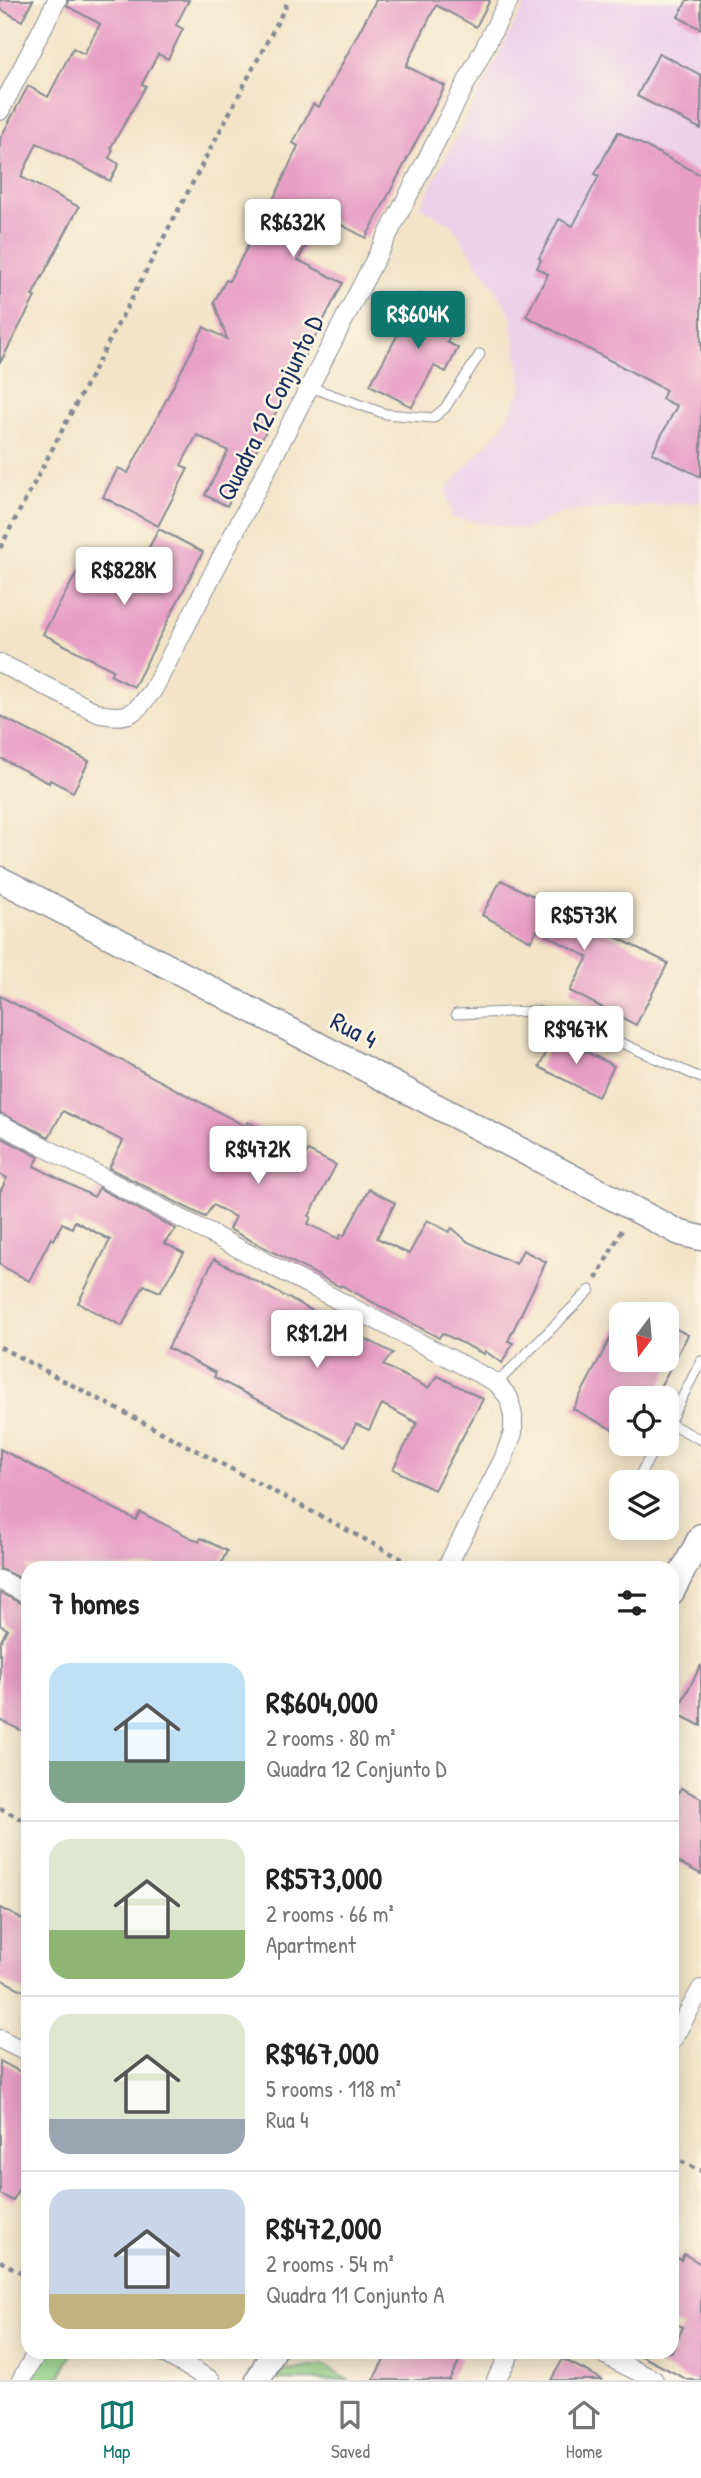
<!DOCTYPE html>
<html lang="en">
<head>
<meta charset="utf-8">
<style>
  body { margin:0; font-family:"Patrick Hand",sans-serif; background:#f6f6f6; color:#222; height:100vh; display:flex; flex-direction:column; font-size:26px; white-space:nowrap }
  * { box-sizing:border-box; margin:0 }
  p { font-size:23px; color:#767676 }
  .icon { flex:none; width:38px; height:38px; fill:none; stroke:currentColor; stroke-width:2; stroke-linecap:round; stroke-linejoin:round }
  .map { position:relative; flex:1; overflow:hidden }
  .drawer { position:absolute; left:21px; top:1561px; width:658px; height:798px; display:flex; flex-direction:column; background:#fff; border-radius:21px; box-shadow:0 4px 18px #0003 }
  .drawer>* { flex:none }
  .needle { width:46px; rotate:196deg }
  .controls { position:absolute; left:609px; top:1302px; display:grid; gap:14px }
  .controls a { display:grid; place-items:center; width:70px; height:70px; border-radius:14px; background:#fff; box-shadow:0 4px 18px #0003; font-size:35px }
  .price { position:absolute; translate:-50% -60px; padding:0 16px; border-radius:7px; background:#fff; color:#222; font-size:23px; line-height:46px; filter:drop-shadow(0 2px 4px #0008) }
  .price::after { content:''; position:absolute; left:50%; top:42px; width:21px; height:16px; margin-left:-10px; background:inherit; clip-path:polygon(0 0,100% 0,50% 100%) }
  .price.on { background:#0f766e; color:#fff }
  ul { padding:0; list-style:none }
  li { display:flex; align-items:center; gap:21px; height:175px; padding:0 28px }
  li+li { border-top:2px solid #e0e0e0 }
  li span { display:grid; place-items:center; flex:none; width:196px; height:140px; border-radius:21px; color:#555 }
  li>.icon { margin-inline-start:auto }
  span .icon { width:84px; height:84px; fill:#fffc; stroke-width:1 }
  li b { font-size:30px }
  h2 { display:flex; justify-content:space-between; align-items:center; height:84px; padding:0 28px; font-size:30px }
  .menu { display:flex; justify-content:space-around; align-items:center; height:98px; border-top:2px solid #e0e0e0; background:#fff; font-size:19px; color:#767676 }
  .menu a { display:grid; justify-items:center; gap:4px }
  .menu .on { color:#0f766e }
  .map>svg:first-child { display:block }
</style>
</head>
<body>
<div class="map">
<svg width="701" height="2380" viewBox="0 0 701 2380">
  <rect width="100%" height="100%" fill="#fcf5e5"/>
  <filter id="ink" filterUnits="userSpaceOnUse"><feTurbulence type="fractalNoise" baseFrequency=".0143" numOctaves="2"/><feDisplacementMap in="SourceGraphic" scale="14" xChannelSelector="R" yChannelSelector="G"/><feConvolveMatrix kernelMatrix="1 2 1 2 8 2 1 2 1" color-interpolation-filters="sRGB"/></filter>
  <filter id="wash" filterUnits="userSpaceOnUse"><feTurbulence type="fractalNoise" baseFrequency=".00686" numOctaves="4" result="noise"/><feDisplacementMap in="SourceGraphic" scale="28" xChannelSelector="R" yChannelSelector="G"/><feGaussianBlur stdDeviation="1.57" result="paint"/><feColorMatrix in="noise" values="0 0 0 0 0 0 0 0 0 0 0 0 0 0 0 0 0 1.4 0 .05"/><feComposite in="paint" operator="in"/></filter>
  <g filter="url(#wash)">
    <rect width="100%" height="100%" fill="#f3e4c8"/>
    <!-- built -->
    <polygon fill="#ecd1ea" points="527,0 701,0 701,502 563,512 524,530 452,518 446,490 503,426 522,387 510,312 451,224 420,207"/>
    <!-- green -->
    <g fill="#92d085" stroke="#568072" stroke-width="2">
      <polygon points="37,2352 73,2352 58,2380 21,2380"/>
      <polygon points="323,2365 348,2380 278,2380 282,2372"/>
    </g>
    <g id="blocks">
      <!-- building -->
      <g fill="#e79dc4">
        <polygon points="0,0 33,0 22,21 0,9"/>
        <polygon points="68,0 189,0 176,25 183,29 168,59 158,54 142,84 146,86 111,147 113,150 109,158 119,164 110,181 37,143 21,177 79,207 32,296 35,297 0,363 0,139 28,86 48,97 73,48 84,54 100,24 67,6"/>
        <polygon points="376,0 490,0 476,27 436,5 406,66 445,86 366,238 323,215 298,260 343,283 227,506 205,495 228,451 197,435 181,465 188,469 158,526 103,497 118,468 128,473 204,327 227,339 214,302 226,280 229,281 277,192 298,146 293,143 313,104 319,107"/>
        <polygon points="687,0 701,0 701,29 678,17"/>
        <polygon points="659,53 701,75 701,129 637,96"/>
        <polygon points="618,132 701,175 701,477 652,453 677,406 662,399 666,390 526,316 548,274 537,268 541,260 539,258 559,219 573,226 599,176 595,174"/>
        <polygon points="420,294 462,316 447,342 458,348 446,372 434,366 412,407 370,385"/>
        <polygon points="159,529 203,552 134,687 110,675 113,670 43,634 86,556 131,580"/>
        <polygon points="0,716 89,761 73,792 50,780 49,783 0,758"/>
        <polygon points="501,880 668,963 636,1025 570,991 588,957 537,930 531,941 482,915"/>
        <polygon points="0,996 245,1126 248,1122 306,1155 308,1151 336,1165 309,1216 311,1217 308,1224 339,1239 341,1234 344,1236 369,1189 395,1203 377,1238 409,1254 427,1220 449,1232 452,1228 468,1242 516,1264 523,1250 546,1262 508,1341 513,1343 502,1363 485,1351 484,1354 442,1333 439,1338 341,1285 340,1287 229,1229 235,1217 213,1205 205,1217 109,1168 123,1141 63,1111 49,1137 0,1113"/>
        <polygon points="555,1036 614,1066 598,1097 539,1067"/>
        <polygon points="0,1137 39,1157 34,1166 94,1197 99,1188 176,1229 164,1243 184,1253 160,1292 144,1285 122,1326 78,1303 110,1240 75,1221 72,1228 62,1223 54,1240 51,1238 29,1281 0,1265 0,1192 7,1178 0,1175"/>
        <polygon points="214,1259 393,1353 383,1365 428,1388 438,1376 483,1399 434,1490 393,1469 417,1423 382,1404 369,1430 356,1424 345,1446 214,1377 216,1373 168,1348"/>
        <polygon points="621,1318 621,1360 667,1360 667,1324 688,1335 654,1398 621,1398 621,1434 573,1409"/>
        <polygon points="0,1449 136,1520 140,1512 199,1542 201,1538 227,1551 219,1568 28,1568 28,1582 0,1569"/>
        <polygon points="0,1593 28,1606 28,1734 0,1720 0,1643 7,1629 0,1625"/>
        <polygon points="701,1665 701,1726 676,1713"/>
        <polygon points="681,1788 701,1798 701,1874 672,1859 672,1805"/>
        <polygon points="0,1908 28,1922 28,1993 0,1979"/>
        <polygon points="0,2061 28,2076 28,2192 19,2188 13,2201 0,2194"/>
        <polygon points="684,2254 701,2264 701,2380 688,2380 634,2352 672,2352 683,2327 672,2322 672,2255 681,2260"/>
        <polygon points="388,2352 451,2352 461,2358 449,2380 373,2380"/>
        <polygon points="563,2359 603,2380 551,2380"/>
      </g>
    </g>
  </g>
  <g filter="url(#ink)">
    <use href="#blocks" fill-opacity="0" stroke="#878a93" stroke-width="2"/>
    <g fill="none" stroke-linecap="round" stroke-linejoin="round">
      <defs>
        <g id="lane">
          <polyline points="310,387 386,414 433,418 445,408 480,354"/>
          <polyline points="456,1014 537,1011 599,1033 701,1078"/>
          <polyline points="497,1383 590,1290"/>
          <polyline points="669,1423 701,1361"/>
          <polyline points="667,1426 669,1423 701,1440"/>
          <polyline points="636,1482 657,1444"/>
        </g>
        <g id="street">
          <polyline points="0,111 57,0"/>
          <path d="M0,663L100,714C130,720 135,713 153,690L509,0"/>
          <polyline points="0,1124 497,1383 509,1398 513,1416 513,1433 503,1460 446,1568"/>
          <polyline points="0,1580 28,1595"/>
          <polyline points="0,2039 28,2053"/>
          <polyline points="672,2041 701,1989"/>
          <polyline points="162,2352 211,2380"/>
          <polyline points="599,2352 654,2380"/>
          <polyline points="21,2380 37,2352"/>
          <polyline points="496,2380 511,2352"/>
        </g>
        <g id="secondary">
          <polyline points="0,879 680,1233 701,1238"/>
          <polyline points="672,1592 701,1536"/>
          <polyline points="258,2380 273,2352"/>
        </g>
      </defs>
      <!-- lane casing -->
      <use href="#lane" stroke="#878a93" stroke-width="11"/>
      <!-- street casing -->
      <use href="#street" stroke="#878a93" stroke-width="20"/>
      <!-- secondary casing -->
      <use href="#secondary" stroke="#878a93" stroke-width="27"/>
      <!-- path -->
      <g stroke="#878a93" stroke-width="4.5" stroke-dasharray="5 5" stroke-linecap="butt">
        <polyline points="0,548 289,0"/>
        <polyline points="596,1279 623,1228"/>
        <polyline points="0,1347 419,1568"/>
        <polyline points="0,1808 28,1823"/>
        <polyline points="672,2157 701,2171"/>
        <polyline points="0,2261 28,2276"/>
      </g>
      <!-- lane -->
      <use href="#lane" stroke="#fff" stroke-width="9"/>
      <!-- street -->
      <use href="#street" stroke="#fff" stroke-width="18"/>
      <!-- secondary -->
      <use href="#secondary" stroke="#fff" stroke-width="24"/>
    </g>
  </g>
  <g text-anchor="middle" stroke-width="5" stroke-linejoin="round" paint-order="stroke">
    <!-- street labels -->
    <g font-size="26" fill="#1b2f5e" stroke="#fcf5e5">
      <text transform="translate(270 408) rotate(-63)" y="9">Quadra 12 Conjunto D</text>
      <text transform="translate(354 1030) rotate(28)" y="9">Rua 4</text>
    </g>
  </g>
</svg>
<div class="controls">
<a><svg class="needle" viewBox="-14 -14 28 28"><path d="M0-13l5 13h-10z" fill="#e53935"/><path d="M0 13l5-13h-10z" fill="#767676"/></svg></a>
<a><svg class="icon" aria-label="locate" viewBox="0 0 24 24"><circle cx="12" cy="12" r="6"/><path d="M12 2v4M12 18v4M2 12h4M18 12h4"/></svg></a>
<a><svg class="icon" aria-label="layers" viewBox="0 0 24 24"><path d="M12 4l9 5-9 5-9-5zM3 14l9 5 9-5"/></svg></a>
</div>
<b class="price" style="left:293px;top:259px">R$632K</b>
<b class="price on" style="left:418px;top:351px">R$604K</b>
<b class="price" style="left:124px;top:607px">R$828K</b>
<b class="price" style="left:584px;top:952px">R$573K</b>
<b class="price" style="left:576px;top:1066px">R$967K</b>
<b class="price" style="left:258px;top:1186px">R$472K</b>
<b class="price" style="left:317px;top:1370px">R$1.2M</b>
<section class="drawer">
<h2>7 homes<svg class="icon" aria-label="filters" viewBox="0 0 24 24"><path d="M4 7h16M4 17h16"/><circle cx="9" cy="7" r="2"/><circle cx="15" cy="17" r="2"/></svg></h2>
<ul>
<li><span style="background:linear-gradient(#bfe0f5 70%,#7fa58c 0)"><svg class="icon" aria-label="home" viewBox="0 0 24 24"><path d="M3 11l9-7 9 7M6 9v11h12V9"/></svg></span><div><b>R$604,000</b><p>2 rooms · 80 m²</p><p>Quadra 12 Conjunto D</p></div></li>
<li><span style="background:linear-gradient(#dfe7d0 65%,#8fb573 0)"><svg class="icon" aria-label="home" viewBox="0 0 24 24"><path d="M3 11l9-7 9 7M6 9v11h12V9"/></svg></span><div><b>R$573,000</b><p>2 rooms · 66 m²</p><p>Apartment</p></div></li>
<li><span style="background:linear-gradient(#dfe7d0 75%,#9aa5b1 0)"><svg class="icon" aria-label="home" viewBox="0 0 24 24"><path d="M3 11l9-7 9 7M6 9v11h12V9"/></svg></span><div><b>R$967,000</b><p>5 rooms · 118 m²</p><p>Rua 4</p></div></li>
<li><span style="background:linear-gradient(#c9d6e8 75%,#c2b280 0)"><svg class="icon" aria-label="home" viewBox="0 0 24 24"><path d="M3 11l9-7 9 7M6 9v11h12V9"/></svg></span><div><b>R$472,000</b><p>2 rooms · 54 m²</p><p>Quadra 11 Conjunto A</p></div></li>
</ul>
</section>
</div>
<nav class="menu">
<a class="on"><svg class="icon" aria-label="map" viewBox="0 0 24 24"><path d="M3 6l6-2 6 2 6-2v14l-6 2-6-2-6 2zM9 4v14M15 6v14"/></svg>Map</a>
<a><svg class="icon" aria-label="saved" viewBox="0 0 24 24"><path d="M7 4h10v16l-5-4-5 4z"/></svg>Saved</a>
<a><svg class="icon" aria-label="home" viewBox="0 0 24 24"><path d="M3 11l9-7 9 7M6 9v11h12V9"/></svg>Home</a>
</nav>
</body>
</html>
